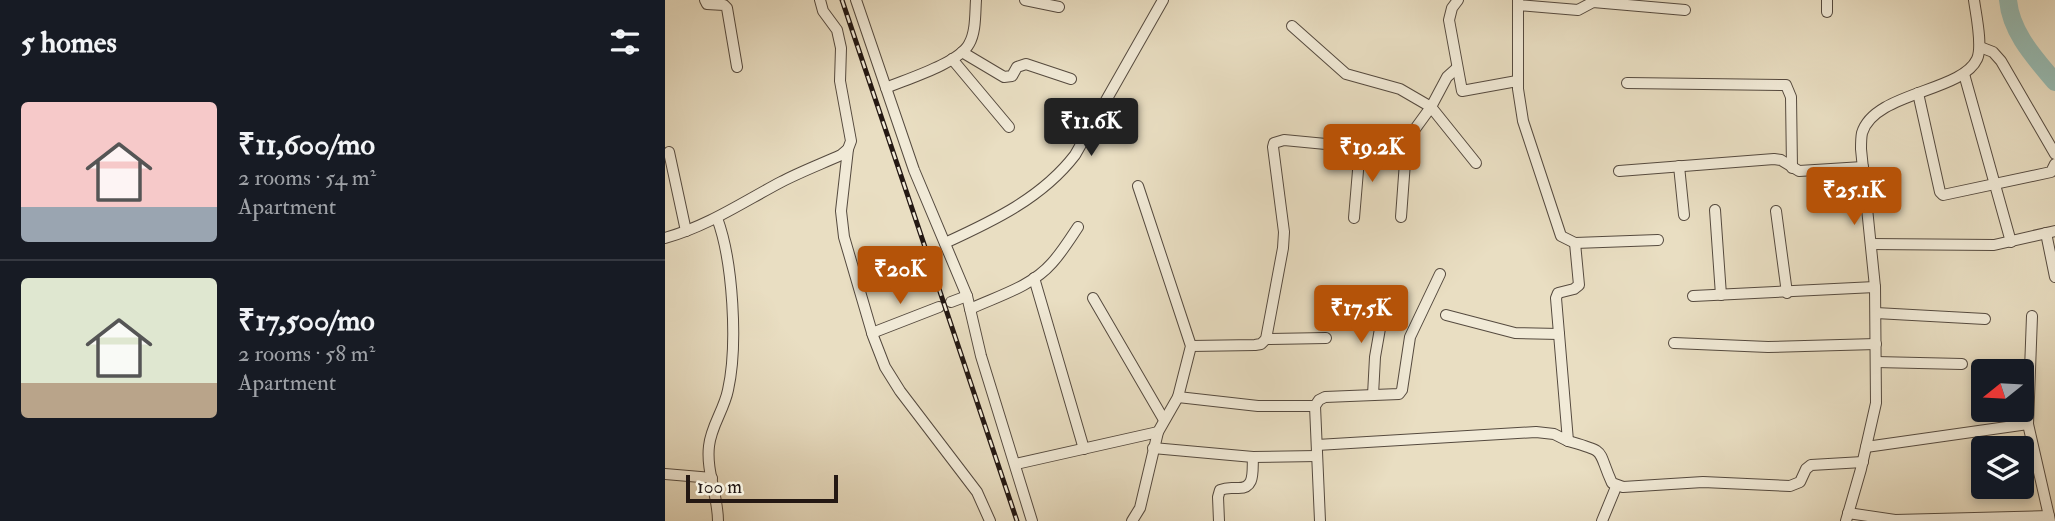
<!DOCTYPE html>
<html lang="en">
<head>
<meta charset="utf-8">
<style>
  body { margin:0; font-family:"IM FELL Double Pica",serif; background:#20242c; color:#f1f3f6; height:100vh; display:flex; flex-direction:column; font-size:26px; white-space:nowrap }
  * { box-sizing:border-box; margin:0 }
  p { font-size:23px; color:#9ea1a6 }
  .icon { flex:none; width:38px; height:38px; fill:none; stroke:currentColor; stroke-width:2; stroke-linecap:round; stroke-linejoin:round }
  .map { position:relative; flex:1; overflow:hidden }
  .panel { display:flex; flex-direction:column; background:#171b24; width:665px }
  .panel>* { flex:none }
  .needle { width:46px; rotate:252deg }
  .fabs { position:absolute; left:1306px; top:359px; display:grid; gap:14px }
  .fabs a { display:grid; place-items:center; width:63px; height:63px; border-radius:7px; background:#171b24; box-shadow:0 4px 10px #0003; font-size:35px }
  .scale { position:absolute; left:21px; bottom:18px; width:152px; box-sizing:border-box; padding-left:7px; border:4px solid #241813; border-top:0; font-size:19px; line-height:24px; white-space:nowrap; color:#241813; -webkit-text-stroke:5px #f1ead7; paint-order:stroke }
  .price { position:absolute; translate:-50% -60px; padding:0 16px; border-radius:7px; background:#b45309; color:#fff; font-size:23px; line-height:46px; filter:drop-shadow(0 2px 4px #0008) }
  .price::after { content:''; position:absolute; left:50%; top:42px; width:21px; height:16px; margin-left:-10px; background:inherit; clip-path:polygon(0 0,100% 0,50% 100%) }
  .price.active { background:#222; color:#fff }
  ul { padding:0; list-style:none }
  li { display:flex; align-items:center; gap:21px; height:175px; padding:0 21px }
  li+li { border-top:2px solid #363941 }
  li span { display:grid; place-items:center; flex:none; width:196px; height:140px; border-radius:7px; color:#555 }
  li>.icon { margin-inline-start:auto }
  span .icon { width:84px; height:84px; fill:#fffc; stroke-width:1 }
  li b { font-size:30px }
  h2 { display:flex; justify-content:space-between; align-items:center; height:84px; padding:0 21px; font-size:30px }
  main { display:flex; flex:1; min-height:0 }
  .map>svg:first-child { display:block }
</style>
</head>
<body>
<main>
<section class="panel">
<h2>5 homes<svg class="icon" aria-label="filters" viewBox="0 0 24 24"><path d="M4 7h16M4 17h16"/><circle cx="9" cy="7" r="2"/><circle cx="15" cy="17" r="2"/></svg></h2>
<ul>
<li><span style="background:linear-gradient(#f6c9c9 75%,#9aa5b1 0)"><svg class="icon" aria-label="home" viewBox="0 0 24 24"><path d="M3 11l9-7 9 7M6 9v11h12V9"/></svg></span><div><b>₹11,600/mo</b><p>2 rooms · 54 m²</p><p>Apartment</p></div></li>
<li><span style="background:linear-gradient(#dfe7d0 75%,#b9a48a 0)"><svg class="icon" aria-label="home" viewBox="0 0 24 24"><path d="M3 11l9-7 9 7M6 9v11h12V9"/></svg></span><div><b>₹17,500/mo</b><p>2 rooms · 58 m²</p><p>Apartment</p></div></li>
</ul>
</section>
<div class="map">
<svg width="1390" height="521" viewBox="0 0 1390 521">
  <rect width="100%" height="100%" fill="#e9dec2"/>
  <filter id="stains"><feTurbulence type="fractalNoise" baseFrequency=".00286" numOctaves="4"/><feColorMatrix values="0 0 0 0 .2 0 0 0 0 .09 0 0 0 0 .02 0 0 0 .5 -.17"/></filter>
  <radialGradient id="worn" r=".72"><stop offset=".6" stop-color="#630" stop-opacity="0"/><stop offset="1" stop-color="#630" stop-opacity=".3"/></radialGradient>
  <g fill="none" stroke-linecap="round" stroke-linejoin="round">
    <!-- river -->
    <path stroke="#97bcb4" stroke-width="18" d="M1343,0C1346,33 1370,58 1390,82"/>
    <defs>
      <g id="minor">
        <polyline points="40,0 42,4 59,5 62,8 72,67"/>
        <polyline points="191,0 249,170 302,296 316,356 367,521"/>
        <polyline points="360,0 394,7"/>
        <polyline points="793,0 787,8 784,20 797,91 852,81"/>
        <polyline points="853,0 853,89 858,121 896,236 910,243 993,240"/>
        <polyline points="853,5 913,10 928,2 1020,10"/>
        <polyline points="1162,12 1162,0"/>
        <polyline points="627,26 681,74 735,89 766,107 811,163"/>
        <polyline points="1315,47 1328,52 1336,61 1390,154"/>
        <polyline points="297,52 339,77 347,76 352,67 361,64 406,79"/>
        <polyline points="287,59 344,127"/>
        <polyline points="1299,74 1346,242"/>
        <polyline points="962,83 1121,85 1126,97 1127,168"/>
        <path d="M221,88C242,79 294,63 304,44C311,32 310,14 311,0"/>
        <polyline points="1253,93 1275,192 1278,195 1386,172 1390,164"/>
        <polyline points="183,149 176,211 179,237 208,336 220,367 235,391 312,492 325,521"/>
        <polyline points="734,151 739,155 740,162 736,217"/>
        <polyline points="4,152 21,231"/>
        <polyline points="1014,166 1019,215"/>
        <polyline points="954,171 1109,159 1116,160 1134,171 1198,167"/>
        <polyline points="1050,210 1056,295"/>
        <polyline points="1111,211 1122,293"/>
        <path d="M52,218C68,261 73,345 63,390C59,410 46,426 44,446C41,471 53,496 53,521"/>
        <polyline points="689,218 695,147"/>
        <polyline points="1381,233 1390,277"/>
        <path d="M0,238C43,226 78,202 116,182C135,172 156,164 176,155L183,149L186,141L175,81L176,48L172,30L158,11L155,0"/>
        <path d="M280,243C328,221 377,198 410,155L498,0"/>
        <polyline points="1206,244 1329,245 1390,231"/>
        <polyline points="369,278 419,449"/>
        <polyline points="1028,296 1210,287"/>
        <polyline points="428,298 499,420"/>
        <polyline points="286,302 302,296"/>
        <path d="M305,309C333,296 366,287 387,263C397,252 405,239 413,227"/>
        <polyline points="1211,313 1320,319"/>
        <polyline points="781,315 850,333 894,334"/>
        <polyline points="1367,316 1363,424 1384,516"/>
        <polyline points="207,333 274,307"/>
        <polyline points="601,339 661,338"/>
        <polyline points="1009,343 1103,347 1211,344"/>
        <polyline points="526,346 590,345 596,344 601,339 618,248 619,232 608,147 609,143 619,140 734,151 766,107 782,77 792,68"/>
        <polyline points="1211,362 1297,364"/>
        <polyline points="708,395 710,357 720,300"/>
        <polyline points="513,397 593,406 650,406"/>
        <path d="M903,441C944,453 931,448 947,483L958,487L1038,482L1125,486L1135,482L1141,469L1146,465L1198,462"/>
        <polyline points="652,445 871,432 889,434 903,441 891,298 893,293 909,289 914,285 910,243"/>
        <polyline points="1201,447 1363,424"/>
        <polyline points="488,448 588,457 652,456"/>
        <polyline points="351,464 493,432"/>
        <polyline points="0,474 47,478"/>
        <polyline points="1183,513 1230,520 1384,516 1385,521"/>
        <polyline points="467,521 475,508 493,432 513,397 526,346 473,186"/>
        <path d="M554,521L553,497L555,490C562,487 565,488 572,488C591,489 587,471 588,457"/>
        <polyline points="655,521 650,406 654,400 660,397 734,394 737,390 745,337 775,274"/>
        <polyline points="937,521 951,487"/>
        <path d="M1181,521L1196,469L1211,403L1210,287L1196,149C1196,144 1196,138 1197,133C1209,92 1297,92 1312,59C1318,46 1311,15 1309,0"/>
      </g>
    </defs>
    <!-- minor casing -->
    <use href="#minor" stroke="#554a3f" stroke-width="12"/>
    <!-- minor -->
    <use href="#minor" stroke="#f1ead7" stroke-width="10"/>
    <defs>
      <polyline id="rail" points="177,0 352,521"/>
    </defs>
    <!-- rail casing -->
    <use href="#rail" stroke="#241813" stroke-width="5"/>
    <!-- rail -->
    <use href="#rail" stroke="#f1ead7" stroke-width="2.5" stroke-dasharray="8" stroke-linecap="butt"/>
  </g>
  <rect width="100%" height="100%" filter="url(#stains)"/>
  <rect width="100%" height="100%" fill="url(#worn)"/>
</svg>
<div class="fabs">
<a><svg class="needle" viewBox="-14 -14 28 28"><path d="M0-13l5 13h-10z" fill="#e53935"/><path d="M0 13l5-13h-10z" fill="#9ea1a6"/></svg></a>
<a><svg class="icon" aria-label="layers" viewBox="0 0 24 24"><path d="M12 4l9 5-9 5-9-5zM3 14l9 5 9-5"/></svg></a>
</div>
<div class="scale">100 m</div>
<b class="price active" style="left:426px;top:158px">₹11.6K</b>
<b class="price" style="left:707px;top:184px">₹19.2K</b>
<b class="price" style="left:1189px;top:227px">₹25.1K</b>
<b class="price" style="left:235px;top:306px">₹20K</b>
<b class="price" style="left:696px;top:345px">₹17.5K</b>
</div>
</main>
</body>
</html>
